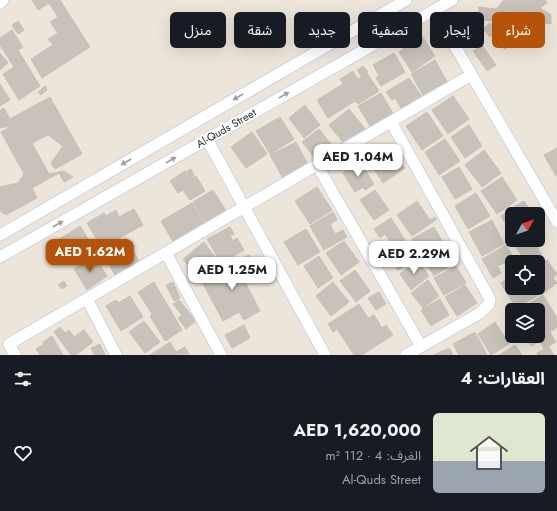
<!DOCTYPE html>
<html lang="ar">
<head>
<meta charset="utf-8">
<style>
  body { margin:0; font-family:Jost,"Noto Sans Arabic",sans-serif; background:#20242c; color:#f1f3f6; direction:rtl; height:100vh; display:flex; flex-direction:column; font-size:15px; white-space:nowrap }
  * { box-sizing:border-box; margin:0 }
  p { font-size:13px; color:#9ea1a6 }
  .icon { flex:none; width:22px; height:22px; fill:none; stroke:currentColor; stroke-width:2; stroke-linecap:round; stroke-linejoin:round }
  .map { position:relative; height:355px; overflow:hidden; direction:ltr }
  .sheet { display:flex; flex-direction:column; background:#171b24; flex:1 }
  .sheet>* { flex:none }
  .hud { position:absolute; left:12px; top:12px; width:533px; height:36px; direction:rtl; display:flex; gap:8px }
  .needle { width:26px; rotate:50deg }
  .controls { position:absolute; left:505px; top:207px; display:grid; gap:8px }
  .controls a { display:grid; place-items:center; width:40px; height:40px; border-radius:6px; background:#171b24; box-shadow:0 4px 16px #0002; font-size:20px }
  .price { position:absolute; translate:-50% -34px; padding:0 9px; border-radius:8px; background:#fff; color:#222; font-size:13px; line-height:26px; filter:drop-shadow(0 1px 2px #0008) }
  .price::after { content:''; position:absolute; left:50%; top:24px; width:12px; height:9px; margin-left:-6px; background:inherit; clip-path:polygon(0 0,100% 0,50% 100%) }
  .price.active { background:#b45309; color:#fff }
  ul { padding:0; list-style:none }
  li { display:flex; align-items:center; gap:12px; height:100px; padding:0 12px }
  li span { display:grid; place-items:center; flex:none; width:112px; height:80px; border-radius:6px; color:#555 }
  li>.icon { margin-inline-start:auto }
  span .icon { width:48px; height:48px; fill:#fffc; stroke-width:1 }
  li b { font-size:17px }
  h2 { display:flex; justify-content:space-between; align-items:center; height:48px; padding:0 12px; font-size:17px }
  .chip { padding:0 14px; border-radius:6px; background:#171b24; box-shadow:0 4px 16px #0002; font-size:14px; line-height:36px }
  .chip.active { background:#b45309; color:#fff }
  .map>svg:first-child { display:block }
</style>
</head>
<body>
<div class="map">
<svg width="557" height="355" viewBox="0 0 557 355">
  <rect width="100%" height="100%" fill="#ede5da"/>
  <!-- building -->
  <g fill="#c8c2ba" stroke="#c9c1b3">
    <polygon points="32,0 60,0 90,47 42,78 31,59 53,45 48,39 58,33 50,22 58,17 49,3 38,10"/>
    <polygon points="504,0 545,0 547,3 540,8 551,15 551,24 532,21 526,32 520,36 512,35 505,49 497,44 498,33 503,29 494,21 484,20 478,16 479,7 496,9"/>
    <polygon points="463,12 476,33 468,38 455,16"/>
    <polygon points="18,21 24,30 18,34 12,25"/>
    <polygon points="490,23 497,31 490,37 483,29"/>
    <polygon points="12,30 23,47 18,50 40,86 19,100 3,74 14,67 0,45 0,38"/>
    <polygon points="422,36 435,56 412,72 399,52"/>
    <polygon points="482,45 496,65 487,71 473,51"/>
    <polygon points="0,53 8,63 0,70"/>
    <polygon points="394,53 405,72 381,86 376,78 379,76 373,65"/>
    <polygon points="435,60 449,85 425,99 411,74"/>
    <polygon points="363,66 368,72 361,76 357,70"/>
    <polygon points="353,71 358,79 367,73 379,91 358,104 355,101 328,118 317,100 343,84 340,79"/>
    <polygon points="409,78 424,100 404,113 395,98 392,100 386,92"/>
    <polygon points="0,84 10,100 0,106"/>
    <polygon points="45,86 47,90 41,95 38,92"/>
    <polygon points="381,93 395,117 373,131 358,106"/>
    <polygon points="453,96 469,119 448,134 432,110"/>
    <polygon points="50,97 82,154 55,169 51,163 63,146 48,135 32,143 49,174 64,171 73,177 64,182 59,173 32,188 37,198 6,215 0,211 0,187 18,183 24,174 1,132 12,126 0,128 0,110 4,108 10,119"/>
    <polygon points="305,105 320,125 304,138 289,118"/>
    <polygon points="349,109 366,130 346,146 329,125"/>
    <polygon points="427,112 443,136 422,150 406,126"/>
    <polygon points="280,117 294,139 270,154 256,131"/>
    <polygon points="469,125 482,146 465,158 451,137"/>
    <polygon points="319,129 334,148 317,161 302,142"/>
    <polygon points="252,132 267,154 246,168 231,147"/>
    <polygon points="445,139 460,161 439,175 425,152"/>
    <polygon points="296,142 309,166 284,180 270,155"/>
    <polygon points="388,144 405,168 383,183 367,158"/>
    <polygon points="557,148 557,176 556,176 544,155"/>
    <polygon points="484,150 501,173 482,187 465,165"/>
    <polygon points="360,162 374,184 365,190 363,187 355,192 343,173"/>
    <polygon points="459,167 472,189 455,199 442,177"/>
    <polygon points="191,169 194,175 190,178 187,171"/>
    <polygon points="185,171 190,179 196,176 205,191 190,200 183,190 178,193 170,181"/>
    <polygon points="502,177 517,200 497,214 481,191"/>
    <polygon points="317,187 332,210 310,224 295,201"/>
    <polygon points="213,190 228,214 207,226 193,202"/>
    <polygon points="375,190 389,210 374,220 360,200"/>
    <polygon points="476,193 490,216 468,229 455,206"/>
    <polygon points="417,201 430,220 435,217 436,220 412,236 397,215"/>
    <polygon points="524,201 530,210 523,214 513,214 510,209"/>
    <polygon points="192,203 206,226 175,245 161,221"/>
    <polygon points="134,209 143,225 102,248 87,223 104,213 106,216 116,210 119,217"/>
    <polygon points="509,211 512,216 512,234 501,216"/>
    <polygon points="333,212 337,220 330,224 335,234 343,230 347,237 324,250 310,226"/>
    <polygon points="391,218 405,240 388,251 384,245 390,241 385,234 380,238 374,229"/>
    <polygon points="492,220 504,244 482,256 469,232"/>
    <polygon points="80,226 96,251 74,265 58,240"/>
    <polygon points="230,227 234,234 230,236 233,241 237,238 244,250 221,263 207,239"/>
    <polygon points="434,227 444,244 422,256 412,239"/>
    <polygon points="306,229 320,252 298,265 284,242"/>
    <polygon points="512,237 512,240 535,240 533,241 542,255 531,262 526,262 510,238"/>
    <polygon points="126,238 140,263 116,277 102,251"/>
    <polygon points="344,241 359,262 341,275 326,253"/>
    <polygon points="204,242 219,263 199,279 183,259"/>
    <polygon points="409,242 418,259 398,270 389,254"/>
    <polygon points="506,245 516,262 512,262 512,274 504,263 497,266 501,273 493,278 482,259"/>
    <polygon points="445,246 455,263 434,276 424,259"/>
    <polygon points="249,255 256,269 248,273 244,267 239,270 260,311 244,320 239,312 223,321 201,280"/>
    <polygon points="94,256 107,276 87,290 74,269"/>
    <polygon points="319,256 333,278 318,288 304,266"/>
    <polygon points="547,260 557,274 553,278 557,283 544,293 538,285 538,267"/>
    <polygon points="418,261 429,276 411,290 400,274"/>
    <polygon points="456,266 466,283 444,295 434,278"/>
    <polygon points="355,270 370,291 356,302 340,281"/>
    <polygon points="512,276 512,288 532,288 537,296 516,308 501,283"/>
    <polygon points="428,280 439,296 423,308 411,293"/>
    <polygon points="64,281 67,286 62,289 58,285"/>
    <polygon points="154,282 182,330 165,341 150,316 152,314 138,292"/>
    <polygon points="173,282 180,298 174,301 166,285"/>
    <polygon points="333,282 349,302 331,316 316,296"/>
    <polygon points="465,285 477,303 457,316 445,297"/>
    <polygon points="379,292 386,304 376,310 368,298"/>
    <polygon points="543,295 557,318 557,327 550,332 556,342 544,349 540,341 531,346 525,336 538,336 538,310 519,310"/>
    <polygon points="130,296 143,317 121,331 106,306 116,300 118,303"/>
    <polygon points="440,299 449,315 431,326 421,310"/>
    <polygon points="179,300 196,321 186,329 178,318 182,315 173,304"/>
    <polygon points="359,304 368,318 374,315 382,328 386,325 393,335 362,355 354,355 337,329 333,332 328,324"/>
    <polygon points="144,321 160,342 145,353 129,332"/>
    <polygon points="495,322 509,344 491,355 478,334"/>
    <polygon points="244,325 250,338 232,348 225,335"/>
    <polygon points="60,327 65,333 69,330 74,337 84,330 93,342 76,355 71,355 54,332"/>
    <polygon points="475,332 487,355 459,355 453,344"/>
    <polygon points="52,336 63,355 40,355 36,349 44,344 43,342"/>
    <polygon points="170,342 176,352 185,347 189,354 150,355"/>
    <polygon points="100,344 105,355 94,355 91,348"/>
    <polygon points="515,345 522,355 499,355"/>
    <polygon points="549,347 554,355 538,355 537,353"/>
    <polygon points="449,348 453,355 434,355"/>
  </g>
  <g fill="none" stroke-linecap="round" stroke-linejoin="round">
    <defs>
      <g id="minor">
        <polyline points="0,3 3,0"/>
        <polyline points="434,10 557,222"/>
        <polyline points="391,122 490,299 489,304 480,313 406,355"/>
        <polyline points="207,139 325,355"/>
        <polyline points="317,165 421,346"/>
        <polyline points="0,235 406,0"/>
        <polyline points="166,253 221,355"/>
        <polyline points="0,257 452,0"/>
        <polyline points="87,299 116,355"/>
        <polyline points="15,355 9,344 471,75"/>
      </g>
    </defs>
    <!-- minor casing -->
    <use href="#minor" stroke="#cfd3e4" stroke-width="13"/>
    <!-- minor -->
    <use href="#minor" stroke="#fff" stroke-width="11"/>
  </g>
  <!-- one-way arrows -->
  <defs><path id="oneway-solid" d="M-6-.8H1V-3.2L6.5 0L1 3.2V.8H-6Z"/></defs>
  <g fill="#9f9f9f">
    <use href="#oneway-solid" transform="translate(284 95) rotate(-30)"/>
    <use href="#oneway-solid" transform="translate(238 97) rotate(150)"/>
    <use href="#oneway-solid" transform="translate(171 160) rotate(-30)"/>
    <use href="#oneway-solid" transform="translate(126 162) rotate(150)"/>
    <use href="#oneway-solid" transform="translate(58 224) rotate(-30)"/>
  </g>
  <g text-anchor="middle" stroke-width="4" stroke-linejoin="round" paint-order="stroke">
    <!-- street labels -->
    <g font-size="11" fill="#2a2a2a" stroke="#fff">
      <text transform="translate(226 128) rotate(-30)" y="4">Al-Quds Street</text>
    </g>
  </g>
</svg>
<div class="controls">
<a><svg class="needle" viewBox="-14 -14 28 28"><path d="M0-13l5 13h-10z" fill="#e53935"/><path d="M0 13l5-13h-10z" fill="#9ea1a6"/></svg></a>
<a><svg class="icon" aria-label="locate" viewBox="0 0 24 24"><circle cx="12" cy="12" r="6"/><path d="M12 2v4M12 18v4M2 12h4M18 12h4"/></svg></a>
<a><svg class="icon" aria-label="layers" viewBox="0 0 24 24"><path d="M12 4l9 5-9 5-9-5zM3 14l9 5 9-5"/></svg></a>
</div>
<b class="price" style="left:358px;top:178px">AED 1.04M</b>
<b class="price active" style="left:90px;top:273px">AED 1.62M</b>
<b class="price" style="left:414px;top:275px">AED 2.29M</b>
<b class="price" style="left:232px;top:291px">AED 1.25M</b>
<div class="hud">
<a class="chip active">شراء</a>
<a class="chip">إيجار</a>
<a class="chip">تصفية</a>
<a class="chip">جديد</a>
<a class="chip">شقة</a>
<a class="chip">منزل</a>
</div>
</div>
<section class="sheet">
<h2>العقارات: 4<svg class="icon" aria-label="filters" viewBox="0 0 24 24"><path d="M4 7h16M4 17h16"/><circle cx="9" cy="7" r="2"/><circle cx="15" cy="17" r="2"/></svg></h2>
<ul>
<li><span style="background:linear-gradient(#dfe7d0 60%,#9aa5b1 0)"><svg class="icon" aria-label="home" viewBox="0 0 24 24"><path d="M3 11l9-7 9 7M6 9v11h12V9"/></svg></span><div><b>AED 1,620,000</b><p>الغرف: 4 · 112 m²</p><p>Al-Quds Street</p></div><svg class="icon" aria-label="heart" viewBox="0 0 24 24"><path d="M12 20l-8-8c-3-5 5-10 8-4 3-6 11-1 8 4z"/></svg></li>
</ul>
</section>
</body>
</html>
